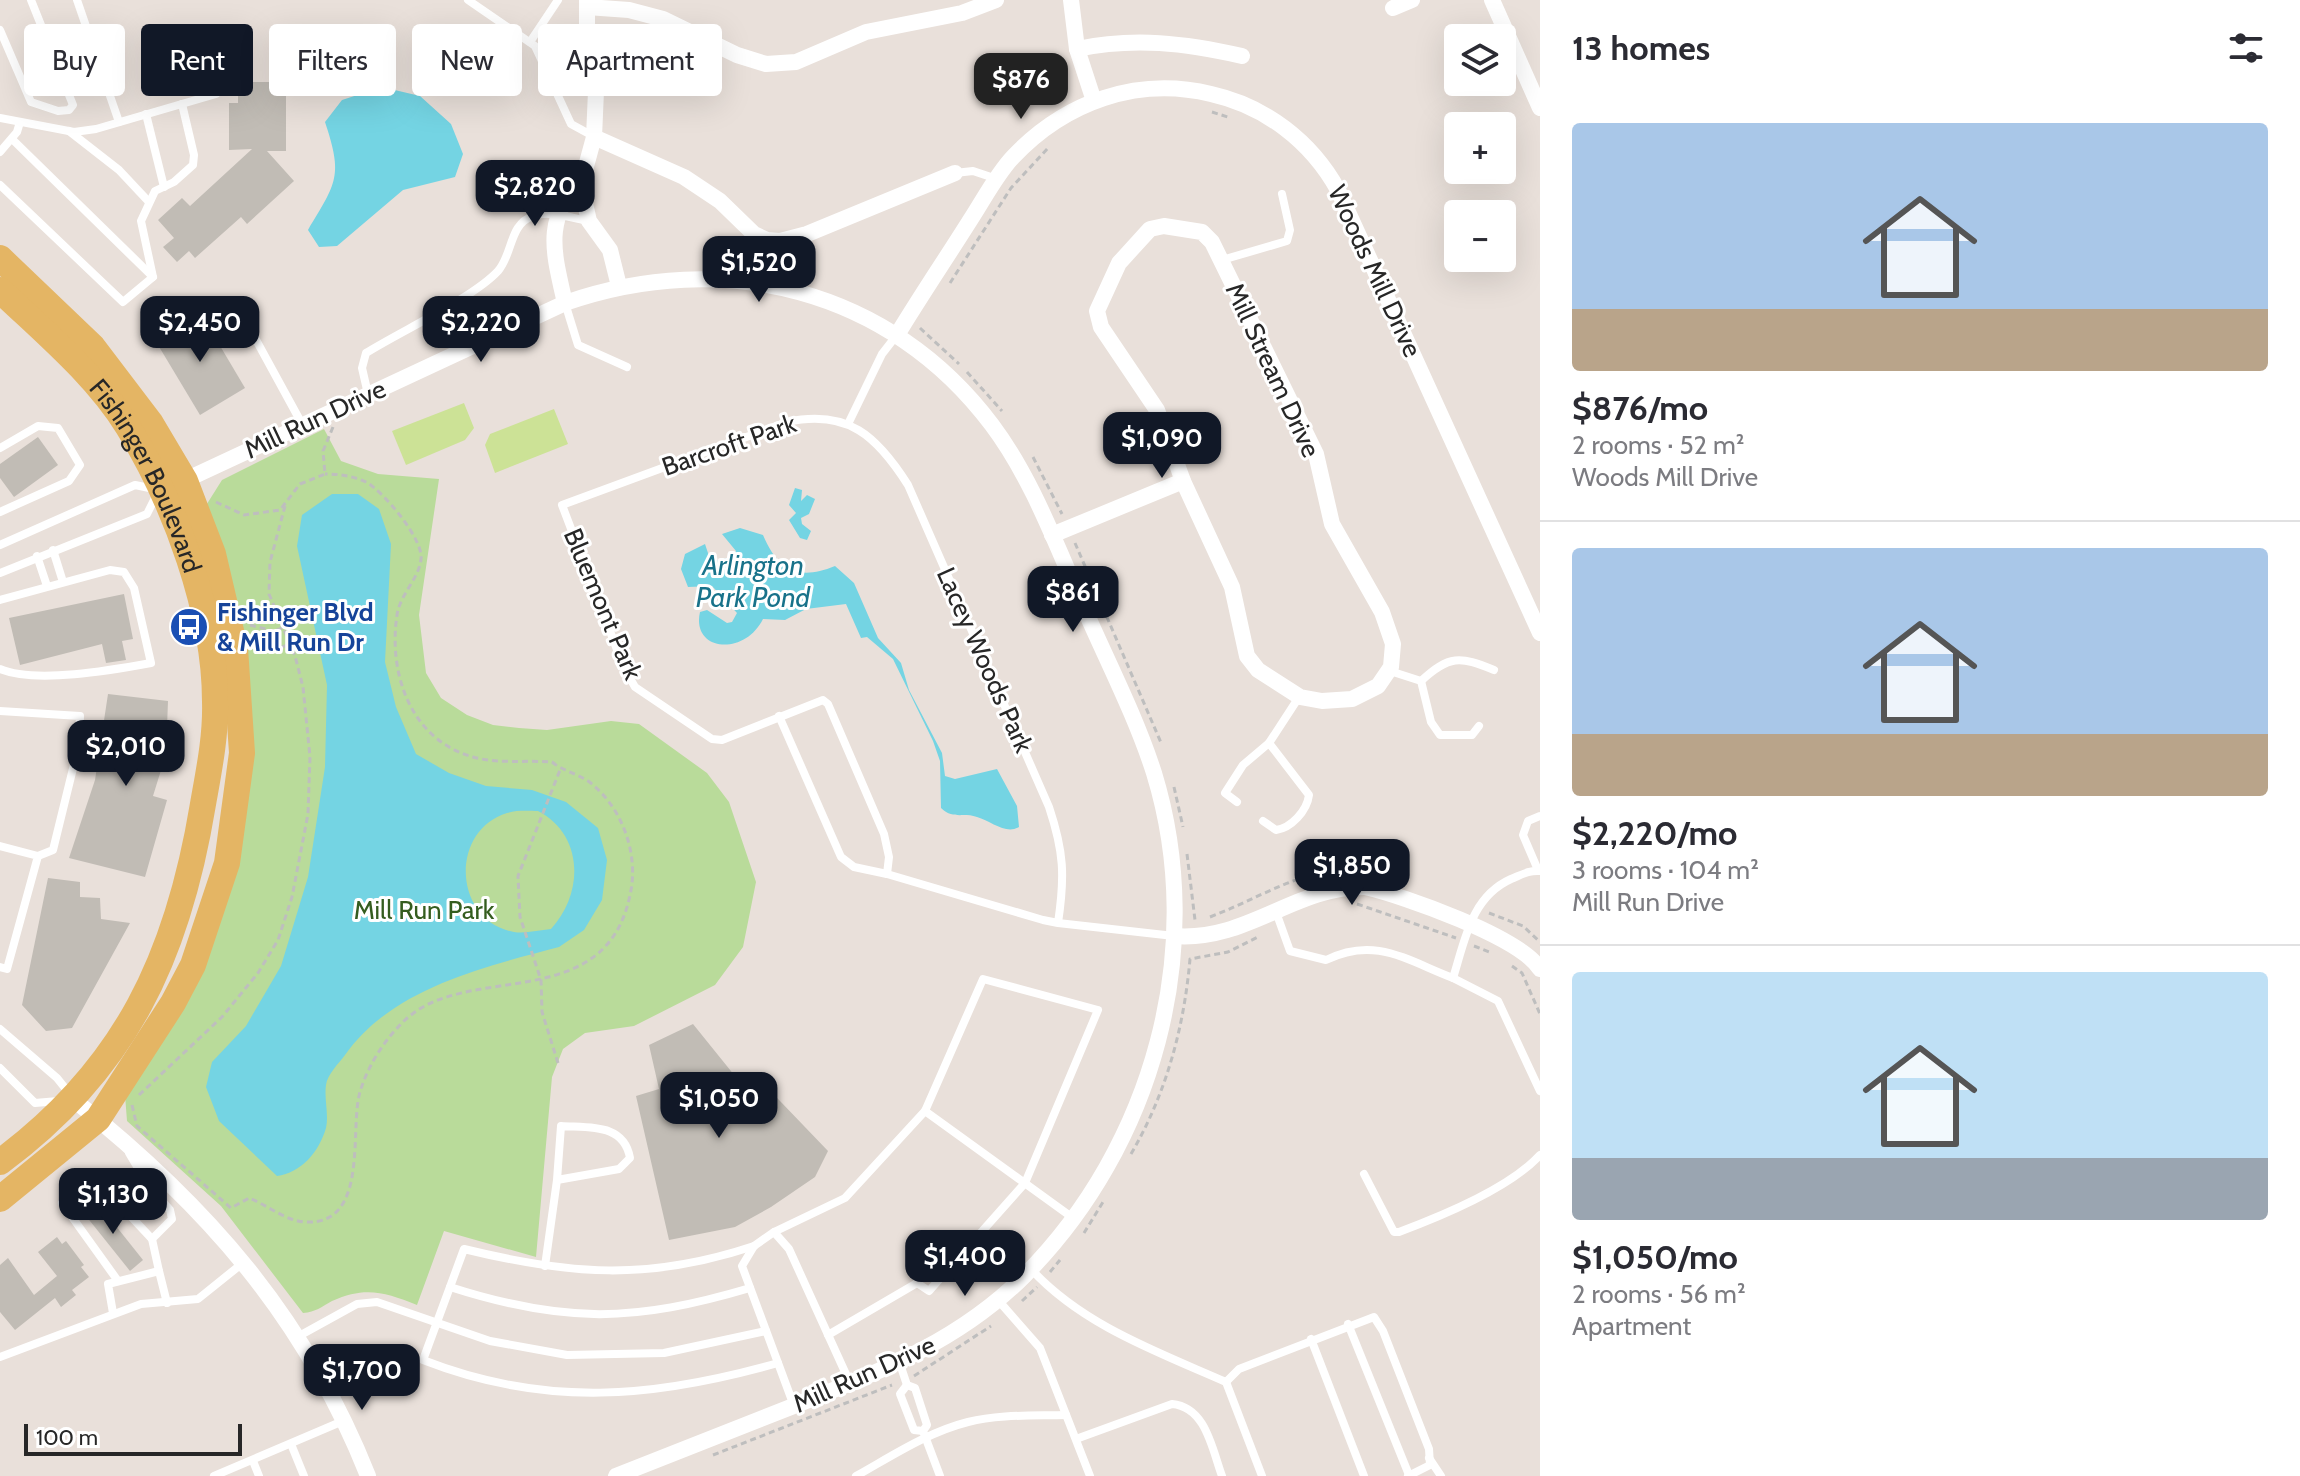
<!DOCTYPE html>
<html lang="en">
<head>
<meta charset="utf-8">
<style>
  body { margin:0; font-family:Cabin,sans-serif; background:#f2f2f3; color:#2b2b33; height:100vh; display:flex; flex-direction:column; font-size:30px; white-space:nowrap }
  * { box-sizing:border-box; margin:0 }
  p { font-size:26px; color:#7c7c81 }
  .icon { flex:none; width:44px; height:44px; fill:none; stroke:currentColor; stroke-width:2; stroke-linecap:round; stroke-linejoin:round }
  .map { position:relative; flex:1; overflow:hidden }
  .details { display:flex; flex-direction:column; background:#fff; width:760px }
  .details>* { flex:none }
  .top-card { position:absolute; left:24px; top:24px; width:760px; height:72px; display:flex; gap:16px }
  .controls { position:absolute; left:1444px; top:24px; display:grid; gap:16px }
  .controls a { display:grid; place-items:center; width:72px; height:72px; border-radius:8px; background:#fff; box-shadow:0 8px 32px #0002; font-size:40px }
  .scale { position:absolute; left:24px; bottom:20px; width:218px; box-sizing:border-box; padding-left:8px; border:4px solid #272727; border-top:0; font-size:22px; line-height:28px; white-space:nowrap; color:#272727; -webkit-text-stroke:6px #fff; paint-order:stroke }
  .price { position:absolute; translate:-50% -68px; padding:0 18px; border-radius:16px; background:#111827; color:#fff; font-size:26px; line-height:52px; filter:drop-shadow(0 2px 4px #0008) }
  .price::after { content:''; position:absolute; left:50%; top:48px; width:24px; height:18px; margin-left:-12px; background:inherit; clip-path:polygon(0 0,100% 0,50% 100%) }
  .price.current { background:#222; color:#fff }
  ul { padding:0; list-style:none }
  li { display:grid; align-content:center; gap:16px; height:424px; padding:0 32px }
  li+li { border-top:2px solid #e1e1e2 }
  li span { display:grid; place-items:center; height:248px; border-radius:8px; color:#555 }
  li>.icon { margin-inline-start:auto }
  span .icon { width:144px; height:144px; fill:#fffc; stroke-width:1 }
  li b { font-size:34px }
  h2 { display:flex; justify-content:space-between; align-items:center; height:96px; padding:0 32px; font-size:34px }
  .pill { padding:0 28px; border-radius:8px; background:#fff; box-shadow:0 8px 32px #0002; font-size:28px; line-height:72px }
  .pill.current { background:#111827; color:#fff }
  main { display:flex; flex:1; min-height:0 }
  .map>svg:first-child { display:block }
</style>
</head>
<body>
<main>
<div class="map">
<svg width="1540" height="1476" viewBox="0 0 1540 1476">
  <rect width="100%" height="100%" fill="#e9e0da"/>
  <!-- green -->
  <path fill="#b9db9a" d="M324,429L341,461L378,474L439,479L419,615L426,673L441,698L467,715L493,725L519,728L547,730L611,721L639,724L707,773L729,802L756,882L743,947L715,985L634,1026L585,1033L563,1049L552,1077L536,1257L444,1231L417,1305C385,1292 365,1286 332,1301C321,1307 316,1312 303,1313L221,1206L127,1121L125,1095L167,1032L253,750L205,507L222,480Z"/>
  <!-- pitch -->
  <g fill="#cce296">
    <polygon points="464,403 474,428 465,440 406,465 392,431"/>
    <polygon points="554,409 568,444 495,473 485,445 490,434"/>
  </g>
  <!-- water -->
  <g fill="#74d4e3" fill-rule="evenodd">
    <path d="M382,87L420,96L451,124L463,154L455,177L403,190L337,246L319,247L308,230C337,182 343,176 325,122L342,100Z"/>
    <polygon points="795,488 802,490 801,501 807,495 815,499 809,514 801,518 802,524 811,531 807,540 800,538 789,520 796,513 789,505"/>
    <path d="M332,494H358L379,509L391,544L385,662L396,707L416,754L449,773L486,786L532,790L566,802L598,828L607,860L602,900L584,930L559,947C484,967 392,988 345,1055C339,1063 327,1075 326,1085C324,1099 329,1115 326,1128C319,1152 301,1173 277,1176L219,1121L206,1087L212,1062L246,1026L281,966L308,877L325,767L327,685L297,546L302,515ZM538,811C584,835 584,893 551,929C539,930 525,934 514,932C453,921 449,831 507,813C516,810 529,811 538,811Z"/>
    <path d="M740,528L763,535C778,571 799,581 835,566L854,583L878,638L901,663L909,690L942,753L945,776L955,779L997,769L1017,806L1019,827C1006,835 991,821 977,817C962,812 954,820 941,808L940,761L933,741L893,659L867,637L861,638L846,604L806,609L785,620L763,619C744,657 691,651 700,612L707,610L727,623L732,622L737,613L712,586L688,587L681,569L685,554L705,544L711,562L732,557L736,551L722,534Z"/>
  </g>
  <!-- building -->
  <g fill="#c1bcb5">
    <polygon points="238,82 286,82 286,151 267,151 294,181 247,224 241,217 195,258 189,251 177,262 163,247 174,238 158,220 182,198 190,206 252,149 229,150 229,103 238,103"/>
    <polygon points="200,312 245,388 200,415 155,340"/>
    <polygon points="38,437 58,465 14,497 0,478 0,464"/>
    <polygon points="124,594 133,639 122,641 126,660 106,663 102,644 20,665 9,618"/>
    <polygon points="108,694 168,701 166,754 153,796 167,800 145,877 69,858 95,780"/>
    <polygon points="48,878 80,882 80,897 100,898 101,919 130,923 72,1028 46,1031 22,1005"/>
    <polygon points="693,1024 743,1086 757,1077 828,1151 815,1177 771,1207 735,1227 669,1240 636,1096 659,1089 649,1045"/>
    <polygon points="96,1201 143,1260 130,1271 82,1211"/>
    <polygon points="57,1237 62,1244 66,1241 84,1265 81,1267 89,1277 72,1290 76,1295 61,1307 55,1298 15,1330 0,1312 0,1265 8,1258 34,1295 57,1276 38,1252"/>
  </g>
  <g fill="none" stroke-linecap="round" stroke-linejoin="round">
    <!-- path -->
    <g stroke="#bebebe" stroke-width="3" stroke-dasharray="6 4" stroke-linecap="butt">
      <polyline points="1212,112 1231,118"/>
      <polyline points="950,283 1011,188 1049,147"/>
      <polyline points="920,328 959,364"/>
      <polyline points="967,372 1002,411"/>
      <polyline points="1033,457 1062,514"/>
      <polyline points="216,502 244,515 280,510 300,484 325,474 323,451 333,427"/>
      <polyline points="1075,543 1162,745"/>
      <polyline points="250,625 274,631"/>
      <polyline points="282,628 274,631 271,640 282,647 291,644"/>
      <polyline points="1174,787 1183,827"/>
      <polyline points="1187,854 1195,920"/>
      <polyline points="1357,904 1456,938"/>
      <polyline points="1489,913 1523,926 1540,942"/>
      <path d="M1210,917C1282,889 1324,851 1403,881"/>
      <polyline points="1474,946 1489,952"/>
      <polyline points="1512,966 1522,973 1540,1014"/>
      <polyline points="558,1063 542,1012 541,980 520,917 518,876 560,770"/>
      <polyline points="139,1095 222,1017 258,973 278,940 292,897 308,814 310,757 303,687 295,656 269,594 270,562 285,506"/>
      <path d="M132,1105L137,1126L231,1208L249,1198C267,1205 286,1221 305,1222C370,1226 349,1129 360,1092C368,1065 385,1039 405,1020C468,961 605,1016 630,895C639,857 624,811 593,785C581,774 564,772 552,762C526,760 497,764 473,757C411,740 388,674 397,615C400,594 419,579 421,559C424,540 383,491 366,482C353,476 340,474 325,474"/>
      <path d="M1131,1154C1166,1094 1184,1028 1190,959L1228,952L1260,936"/>
      <polyline points="1084,1233 1103,1202"/>
      <polyline points="1050,1272 1060,1260"/>
      <polyline points="1022,1301 1037,1287"/>
      <polyline points="914,1376 991,1326"/>
      <polyline points="713,1455 892,1385"/>
    </g>
    <!-- lane -->
    <g stroke="#fff" stroke-width="8">
      <polyline points="77,0 119,122"/>
      <polyline points="468,0 535,46 571,124 593,136"/>
      <polyline points="0,30 31,102 58,111 69,110 73,105 31,0"/>
      <polyline points="530,42 558,0"/>
      <polyline points="146,114 164,187"/>
      <polyline points="0,118 74,132 96,129 216,94"/>
      <polyline points="69,131 119,170 149,202"/>
      <polyline points="12,139 153,277"/>
      <polyline points="0,152 17,132 20,122"/>
      <polyline points="955,173 973,171 997,179"/>
      <polyline points="0,185 123,302 153,277 141,221 155,191 174,182 193,165 194,155 182,104"/>
      <polyline points="1222,260 1287,241 1290,230 1282,194"/>
      <polyline points="565,303 578,345 627,367"/>
      <polyline points="237,305 302,424"/>
      <path d="M368,394L362,368L366,353C401,331 473,298 498,271C513,254 509,224 533,216C549,210 572,218 588,221"/>
      <polyline points="849,422 882,354 896,336"/>
      <polyline points="0,448 38,426 58,428 80,465 69,481 0,512"/>
      <polyline points="0,545 135,485 159,490 147,514 0,573"/>
      <polyline points="53,550 63,582"/>
      <polyline points="37,556 47,586"/>
      <path d="M0,600L110,570L124,572L134,588L151,663C113,670 35,684 0,669"/>
      <polyline points="1390,671 1421,681 1431,722 1440,735 1472,735 1479,726"/>
      <path d="M1421,681C1449,655 1460,656 1494,670"/>
      <polyline points="0,711 80,716 79,744 53,850 38,856"/>
      <polyline points="779,716 841,857 854,867 887,874"/>
      <polyline points="1237,802 1225,793 1243,765 1269,743 1299,697"/>
      <path d="M1263,821L1276,830C1291,828 1307,811 1309,795L1269,743"/>
      <polyline points="0,846 38,856 7,969 0,967"/>
      <polyline points="1538,870 1523,835 1528,821 1540,816"/>
      <path d="M1276,912L1290,951L1326,960C1375,936 1406,960 1453,978C1465,940 1471,897 1511,879C1521,875 1529,870 1540,871"/>
      <path d="M1058,923C1065,876 1064,852 1049,807L908,485C877,436 848,409 787,422L562,505L624,668L635,687L712,739L722,740L823,700L828,704L884,834L889,857L887,874L1043,920L1058,923L1174,936"/>
      <polyline points="1453,978 1498,1001 1540,1091"/>
      <polyline points="0,1029 57,1078 69,1093"/>
      <polyline points="0,1068 35,1103 58,1101"/>
      <polyline points="129,1153 148,1185 170,1210 172,1219 152,1239"/>
      <path d="M1364,1174L1394,1232H1399C1442,1216 1509,1189 1540,1155"/>
      <polyline points="774,1232 845,1198 925,1111 1073,1218"/>
      <path d="M754,1246C649,1281 570,1275 464,1249L423,1360C546,1408 654,1398 778,1363"/>
      <path d="M545,1266L557,1180L619,1169L630,1158C624,1123 589,1128 561,1126L557,1180"/>
      <path d="M1031,1269C1082,1325 1158,1352 1226,1382L1262,1476"/>
      <polyline points="118,1281 62,1203 90,1181 108,1192 152,1239 159,1271"/>
      <path d="M450,1287C565,1324 635,1322 750,1288"/>
      <polyline points="998,1300 1040,1348 1090,1476"/>
      <polyline points="113,1313 108,1284 159,1271 167,1303"/>
      <polyline points="1348,1324 1409,1475"/>
      <polyline points="828,1335 917,1283 929,1291 1025,1183 1098,1010 983,979 925,1111"/>
      <polyline points="299,1336 357,1304 377,1302 490,1341 567,1355 664,1353 766,1331"/>
      <polyline points="1311,1339 1364,1476"/>
      <polyline points="0,1357 141,1304 198,1299 244,1262"/>
      <polyline points="900,1364 907,1385 915,1388 927,1425 923,1431 940,1476"/>
      <polyline points="1226,1382 1239,1369 1374,1317 1383,1331 1429,1449 1430,1465 1408,1476"/>
      <polyline points="907,1385 900,1394 914,1430 923,1431"/>
      <polyline points="794,1406 742,1266 754,1246 774,1232 789,1249 850,1383"/>
      <path d="M1076,1439L1172,1404C1206,1407 1212,1449 1222,1476"/>
      <polyline points="291,1444 304,1476"/>
      <polyline points="1429,1458 1441,1476"/>
      <polyline points="253,1461 259,1476"/>
      <polyline points="214,1476 343,1421"/>
      <path d="M856,1476C892,1456 928,1432 968,1422C999,1414 1034,1416 1066,1415"/>
    </g>
    <!-- street -->
    <g stroke="#fff" stroke-width="16">
      <polyline points="587,0 587,33 596,91 594,137 585,170 584,199 589,221 610,250 619,286"/>
      <polyline points="1071,0 1077,49 1094,101"/>
      <polyline points="1492,0 1540,108"/>
      <polyline points="587,7 629,10 663,19 737,55 766,64 796,62 866,32 962,13 996,0"/>
      <polyline points="1393,8 1412,0"/>
      <path d="M1077,49C1134,37 1185,43 1242,56"/>
      <polyline points="594,137 684,177 720,201 754,234 767,240 780,241 807,234 955,173"/>
      <polygon points="1164,226 1202,232 1212,242 1316,454 1332,524 1382,612 1393,644 1391,667 1378,686 1352,699 1322,701 1300,697 1258,670 1247,656 1232,587 1183,481 1157,410 1101,327 1097,311 1119,263 1150,229"/>
      <path d="M565,303C551,242 545,222 585,170"/>
      <path d="M897,335C920,297 945,260 969,222C983,201 996,175 1013,157C1065,102 1137,76 1211,94C1265,106 1311,141 1338,190L1540,633"/>
      <path d="M179,483L565,303C723,248 890,289 992,425C1031,477 1055,542 1081,601C1105,657 1135,714 1154,773C1208,949 1153,1146 1025,1275C959,1342 876,1373 791,1407C732,1430 674,1453 616,1476"/>
      <polyline points="1052,535 1183,481"/>
      <path d="M1174,936C1247,942 1295,886 1365,887C1404,896 1520,937 1540,969"/>
      <path d="M74,1100C206,1205 305,1317 368,1476"/>
    </g>
    <!-- primary -->
    <g stroke="#e4b564" stroke-width="26">
      <polyline points="0,258 93,347 150,422 185,481 213,554 235,648 242,753 227,863 193,965 173,1003 98,1119 0,1199"/>
      <path id="s1" d="M0,290C44,332 96,375 128,427C175,503 215,612 215,702C216,736 209,770 203,804C178,956 126,1069 0,1162"/>
    </g>
  </g>
  <!-- icons -->
  <defs>
    <symbol id="bus-disc" viewBox="-11 -11 22 22"><circle r="9.5" fill="#1a4fb4" stroke="#fff"/><path d="M-5-6H5V4H4V6H2V4H-2V6H-4V4H-5ZM-3.5-4V0h7V-4ZM-3.5 1.2v1.5H-2V1.2ZM2 1.2v1.5H3.5V1.2Z" fill="#fff"/></symbol>
  </defs>
  <g fill-rule="evenodd">
    <use href="#bus-disc" x="167" y="605" width="44" height="44"/>
  </g>
  <g text-anchor="middle" stroke-width="6" stroke-linejoin="round" paint-order="stroke">
    <!-- street labels -->
    <g font-size="26" fill="#272727" stroke="#fff">
      <text transform="translate(1375 271) rotate(65)" y="9">Woods Mill Drive</text>
      <text transform="translate(1273 370) rotate(65)" y="9">Mill Stream Drive</text>
      <text transform="translate(315 419) rotate(-25)" y="9">Mill Run Drive</text>
      <text transform="translate(729 445) rotate(-19)" y="9">Barcroft Park</text>
      <text dy="9" stroke="none"><textPath href="#s1" startOffset="240">Fishinger Boulevard</textPath></text>
      <text transform="translate(603 604) rotate(67)" y="9">Bluemont Park</text>
      <text transform="translate(985 660) rotate(66)" y="9">Lacey Woods Park</text>
      <text transform="translate(864 1374) rotate(-24)" y="9">Mill Run Drive</text>
    </g>
    <!-- transit labels -->
    <g font-size="26" font-weight="bold" fill="#164399" stroke="#fff" text-anchor="start">
      <text x="217" y="621">Fishinger Blvd<tspan x="217" dy="30">&amp; Mill Run Dr</tspan></text>
    </g>
    <!-- park labels -->
    <g font-size="26" fill="#345d1f" stroke="#fff">
      <text x="424" y="919">Mill Run Park</text>
    </g>
    <!-- water labels -->
    <g font-size="28" font-style="italic" fill="#18728a" stroke="#fff">
      <text x="753" y="575">Arlington<tspan x="753" dy="32">Park Pond</tspan></text>
    </g>
  </g>
</svg>
<div class="controls">
<a><svg class="icon" aria-label="layers" viewBox="0 0 24 24"><path d="M12 4l9 5-9 5-9-5zM3 14l9 5 9-5"/></svg></a>
<a>+</a>
<a>−</a>
</div>
<div class="scale">100 m</div>
<b class="price current" style="left:1021px;top:121px">$876</b>
<b class="price" style="left:535px;top:228px">$2,820</b>
<b class="price" style="left:759px;top:304px">$1,520</b>
<b class="price" style="left:200px;top:364px">$2,450</b>
<b class="price" style="left:481px;top:364px">$2,220</b>
<b class="price" style="left:1162px;top:480px">$1,090</b>
<b class="price" style="left:1073px;top:634px">$861</b>
<b class="price" style="left:126px;top:788px">$2,010</b>
<b class="price" style="left:1352px;top:907px">$1,850</b>
<b class="price" style="left:719px;top:1140px">$1,050</b>
<b class="price" style="left:113px;top:1236px">$1,130</b>
<b class="price" style="left:965px;top:1298px">$1,400</b>
<b class="price" style="left:362px;top:1412px">$1,700</b>
<div class="top-card">
<a class="pill">Buy</a>
<a class="pill current">Rent</a>
<a class="pill">Filters</a>
<a class="pill">New</a>
<a class="pill">Apartment</a>
</div>
</div>
<section class="details">
<h2>13 homes<svg class="icon" aria-label="filters" viewBox="0 0 24 24"><path d="M4 7h16M4 17h16"/><circle cx="9" cy="7" r="2"/><circle cx="15" cy="17" r="2"/></svg></h2>
<ul>
<li><span style="background:linear-gradient(#a9c7e8 75%,#b9a48a 0)"><svg class="icon" aria-label="home" viewBox="0 0 24 24"><path d="M3 11l9-7 9 7M6 9v11h12V9"/></svg></span><div><b>$876/mo</b><p>2 rooms · 52 m²</p><p>Woods Mill Drive</p></div></li>
<li><span style="background:linear-gradient(#a9c7e8 75%,#b9a48a 0)"><svg class="icon" aria-label="home" viewBox="0 0 24 24"><path d="M3 11l9-7 9 7M6 9v11h12V9"/></svg></span><div><b>$2,220/mo</b><p>3 rooms · 104 m²</p><p>Mill Run Drive</p></div></li>
<li><span style="background:linear-gradient(#bfe0f5 75%,#9aa5b1 0)"><svg class="icon" aria-label="home" viewBox="0 0 24 24"><path d="M3 11l9-7 9 7M6 9v11h12V9"/></svg></span><div><b>$1,050/mo</b><p>2 rooms · 56 m²</p><p>Apartment</p></div></li>
</ul>
</section>
</main>
</body>
</html>
